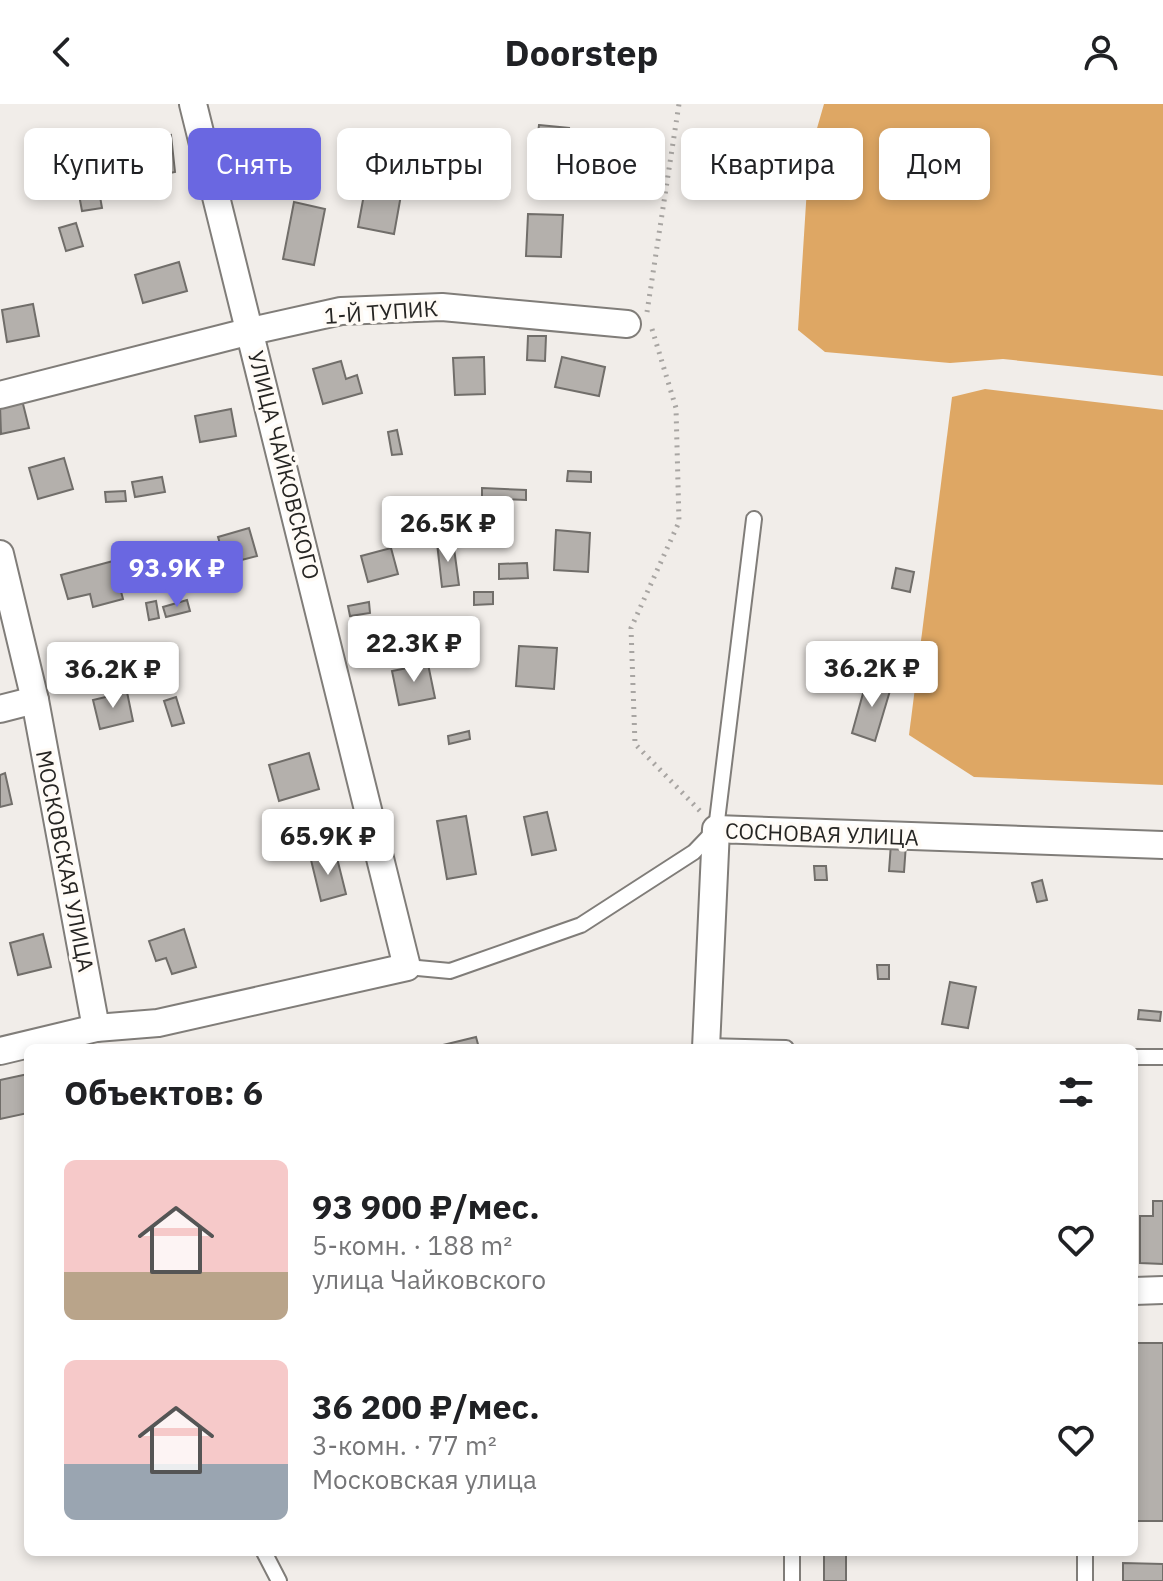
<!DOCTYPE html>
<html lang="ru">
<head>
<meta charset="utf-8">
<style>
  body { margin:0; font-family:"IBM Plex Sans",sans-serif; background:#f6f6f6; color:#202124; height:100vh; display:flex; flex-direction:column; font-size:30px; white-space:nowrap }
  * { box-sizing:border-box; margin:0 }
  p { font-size:26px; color:#757577 }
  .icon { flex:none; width:44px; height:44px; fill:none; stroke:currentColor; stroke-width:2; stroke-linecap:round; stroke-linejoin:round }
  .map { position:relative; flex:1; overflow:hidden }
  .panel { position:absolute; left:24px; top:940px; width:1114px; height:512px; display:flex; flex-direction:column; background:#fff; border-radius:12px; box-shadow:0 4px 12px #0003 }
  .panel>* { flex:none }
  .banner { position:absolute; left:24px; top:24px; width:1116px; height:72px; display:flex; gap:16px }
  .price { position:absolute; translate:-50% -68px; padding:0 18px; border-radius:8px; background:#fff; color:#222; font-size:26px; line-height:52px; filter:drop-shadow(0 2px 4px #0008) }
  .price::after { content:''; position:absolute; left:50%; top:48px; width:24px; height:18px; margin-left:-12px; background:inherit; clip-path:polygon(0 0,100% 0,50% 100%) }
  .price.on { background:#6a67e1; color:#fff }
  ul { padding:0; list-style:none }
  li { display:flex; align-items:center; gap:24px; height:200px; padding:0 40px }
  li span { display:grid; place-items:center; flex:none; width:224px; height:160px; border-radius:12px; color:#555 }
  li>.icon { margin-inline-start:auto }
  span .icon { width:96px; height:96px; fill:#fffc; stroke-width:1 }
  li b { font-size:34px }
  h2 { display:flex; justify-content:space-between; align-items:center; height:96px; padding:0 40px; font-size:34px }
  .pill { padding:0 28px; border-radius:12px; background:#fff; box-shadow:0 4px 12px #0003; font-size:28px; line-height:72px }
  .pill.on { background:#6a67e1; color:#fff }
  header { display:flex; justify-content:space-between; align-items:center; height:104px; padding:0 40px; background:#fff; font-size:36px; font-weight:700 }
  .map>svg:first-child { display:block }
</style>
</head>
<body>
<header><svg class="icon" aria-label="back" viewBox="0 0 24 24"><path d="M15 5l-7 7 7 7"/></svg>Doorstep<svg class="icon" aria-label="person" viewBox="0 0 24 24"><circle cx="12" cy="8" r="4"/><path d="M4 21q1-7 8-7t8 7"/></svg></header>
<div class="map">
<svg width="1163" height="1477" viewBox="0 0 1163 1477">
  <rect width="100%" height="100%" fill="#f1ede9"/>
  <!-- forest -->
  <g fill="#dea764">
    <polygon points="824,0 1163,0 1163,272 1003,255 950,259 825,248 798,226 809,52"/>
    <polygon points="985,285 1163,306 1163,681 974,673 909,631 952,293"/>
  </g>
  <!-- building -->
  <g fill="#b4b0ac" stroke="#716e6a" stroke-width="2">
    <polygon points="539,21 569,24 563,69 533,65"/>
    <polygon points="171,31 175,68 135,76 126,39"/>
    <polygon points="300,42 306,71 291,75 289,67 270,69 266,49"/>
    <polygon points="66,57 71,73 57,78 52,61"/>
    <polygon points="98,81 102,104 82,107 78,85"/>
    <polygon points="365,85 401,91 394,130 358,123"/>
    <polygon points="294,98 325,105 314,161 283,155"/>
    <polygon points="528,110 563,111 561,153 526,152"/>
    <polygon points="76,119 83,142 66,147 59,124"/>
    <polygon points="179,158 187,187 143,199 135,171"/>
    <polygon points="33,200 39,232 7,238 2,206"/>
    <polygon points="528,232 546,232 545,257 527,256"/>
    <polygon points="484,253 485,290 455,291 453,254"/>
    <polygon points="562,253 605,263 599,292 555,283"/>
    <polygon points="341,257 346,275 357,271 362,289 323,300 313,265"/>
    <polygon points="22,296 29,324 1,330 0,301"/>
    <polygon points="231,305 236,332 200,338 195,312"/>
    <polygon points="397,326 402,350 392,351 388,328"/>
    <polygon points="64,354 73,385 38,395 29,364"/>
    <polygon points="568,367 591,368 591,378 567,377"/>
    <polygon points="162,373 165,388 135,393 132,378"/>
    <polygon points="482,384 526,386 526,396 482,394"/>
    <polygon points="125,387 126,397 106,398 105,388"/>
    <polygon points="249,424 257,452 226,460 218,433"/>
    <polygon points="556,426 590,429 588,468 554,466"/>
    <polygon points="453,437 459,481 442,483 437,439"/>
    <polygon points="391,444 398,470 368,478 361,452"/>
    <polygon points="113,457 123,495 93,503 90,490 68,495 61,471"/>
    <polygon points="527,459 528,474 499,475 499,460"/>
    <polygon points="896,464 914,468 910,488 892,484"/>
    <polygon points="474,488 493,488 493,500 474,501"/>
    <polygon points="187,496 190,507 166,513 163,503"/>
    <polygon points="156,497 159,514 149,516 146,499"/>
    <polygon points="369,498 370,509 350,512 348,502"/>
    <polygon points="519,542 557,544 554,585 516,582"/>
    <polygon points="428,560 435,594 399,601 392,567"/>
    <polygon points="867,575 892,580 875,637 852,629"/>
    <polygon points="127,588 133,617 100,625 93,596"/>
    <polygon points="176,593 184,619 172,622 164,597"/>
    <polygon points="469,627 470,635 449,640 448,632"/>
    <polygon points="309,649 319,685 279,697 269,661"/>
    <polygon points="5,669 12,700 0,703 0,671"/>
    <polygon points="547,708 556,746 532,751 524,713"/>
    <polygon points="466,712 476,770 447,775 437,717"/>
    <polygon points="892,725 907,726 904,768 889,767"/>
    <polygon points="336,750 346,790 321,797 311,756"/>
    <polygon points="814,762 826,762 827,776 815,776"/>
    <polygon points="1042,776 1047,796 1037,798 1032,779"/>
    <polygon points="184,825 196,863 172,870 166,854 156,857 149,837"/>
    <polygon points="43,830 51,863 18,871 10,839"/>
    <polygon points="877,861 889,861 889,875 878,875"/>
    <polygon points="950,878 976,883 968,924 942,920"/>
    <polygon points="1139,906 1161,908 1160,917 1138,915"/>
    <polygon points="476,933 479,944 440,944 439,942"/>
    <polygon points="28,970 28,1009 0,1015 0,976"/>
    <polygon points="1153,1097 1163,1097 1163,1160 1140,1159 1140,1112 1153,1112"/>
    <rect x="1134" y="1239" width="29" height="178"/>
    <rect x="824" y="1448" width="22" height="29"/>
    <polygon points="1123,1459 1163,1460 1163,1477 1123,1477"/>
  </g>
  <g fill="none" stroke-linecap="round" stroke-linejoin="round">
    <defs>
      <g id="service">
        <polyline points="407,863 450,867 581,821 694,748 716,725 754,415"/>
        <polyline points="706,942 786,944"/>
        <polyline points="1134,953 1163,953"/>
        <polyline points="264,1448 279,1477"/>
        <polyline points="792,1477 792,1448"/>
        <polyline points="1085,1477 1085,1448"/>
      </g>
      <g id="minor">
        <polyline points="0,291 251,227 341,207 442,203 627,220"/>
        <polyline points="0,450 35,596 96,924"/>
        <polyline points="0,605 35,596"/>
        <polyline points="706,944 716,725 1163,741"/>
        <polyline points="0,947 96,924 158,919 407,863 193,0"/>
        <polyline points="1134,1187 1163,1186"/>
      </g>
    </defs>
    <!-- service casing -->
    <use href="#service" stroke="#807d79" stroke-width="18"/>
    <!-- minor casing -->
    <use href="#minor" stroke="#807d79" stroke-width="30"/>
    <!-- path -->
    <g stroke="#a8a5a2" stroke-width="5" stroke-dasharray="2 6" stroke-linecap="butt">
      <polyline points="647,208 679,0"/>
      <polyline points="652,225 676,304 679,418 631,524 635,640 700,707"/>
    </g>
    <!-- service -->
    <use href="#service" stroke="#fff" stroke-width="14"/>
    <!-- minor -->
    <use href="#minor" stroke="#fff" stroke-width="26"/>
  </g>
  <g text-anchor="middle" stroke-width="7" stroke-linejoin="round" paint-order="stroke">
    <!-- street labels -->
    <g font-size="22" fill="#262523" stroke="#fffbf6">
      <text transform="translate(381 208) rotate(-4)" y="8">1-Й ТУПИК</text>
      <text transform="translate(284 361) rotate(76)" y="8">УЛИЦА ЧАЙКОВСКОГО</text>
      <text transform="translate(822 730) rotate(2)" y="8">СОСНОВАЯ УЛИЦА</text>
      <text transform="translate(65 757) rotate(79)" y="8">МОСКОВСКАЯ УЛИЦА</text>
    </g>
  </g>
</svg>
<b class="price" style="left:448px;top:460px">26.5K ₽</b>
<b class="price on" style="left:177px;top:505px">93.9K ₽</b>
<b class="price" style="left:414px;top:580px">22.3K ₽</b>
<b class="price" style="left:872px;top:605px">36.2K ₽</b>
<b class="price" style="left:113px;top:606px">36.2K ₽</b>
<b class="price" style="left:328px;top:773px">65.9K ₽</b>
<div class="banner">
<a class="pill">Купить</a>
<a class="pill on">Снять</a>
<a class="pill">Фильтры</a>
<a class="pill">Новое</a>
<a class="pill">Квартира</a>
<a class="pill">Дом</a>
</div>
<section class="panel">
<h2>Объектов: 6<svg class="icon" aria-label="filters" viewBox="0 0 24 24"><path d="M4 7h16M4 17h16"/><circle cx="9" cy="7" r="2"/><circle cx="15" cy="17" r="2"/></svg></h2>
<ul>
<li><span style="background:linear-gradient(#f6c9c9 70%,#b9a48a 0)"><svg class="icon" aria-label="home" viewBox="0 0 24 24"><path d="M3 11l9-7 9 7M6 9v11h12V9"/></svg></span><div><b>93 900 ₽/мес.</b><p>5-комн. · 188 m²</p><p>улица Чайковского</p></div><svg class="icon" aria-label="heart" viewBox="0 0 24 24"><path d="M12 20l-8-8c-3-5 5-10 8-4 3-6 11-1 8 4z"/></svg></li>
<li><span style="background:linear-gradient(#f6c9c9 65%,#9aa5b1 0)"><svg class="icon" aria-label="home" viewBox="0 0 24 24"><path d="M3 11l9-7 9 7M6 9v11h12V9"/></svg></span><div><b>36 200 ₽/мес.</b><p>3-комн. · 77 m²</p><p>Московская улица</p></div><svg class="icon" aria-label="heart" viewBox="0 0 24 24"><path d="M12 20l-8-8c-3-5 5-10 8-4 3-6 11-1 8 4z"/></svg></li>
</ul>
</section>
</div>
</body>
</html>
